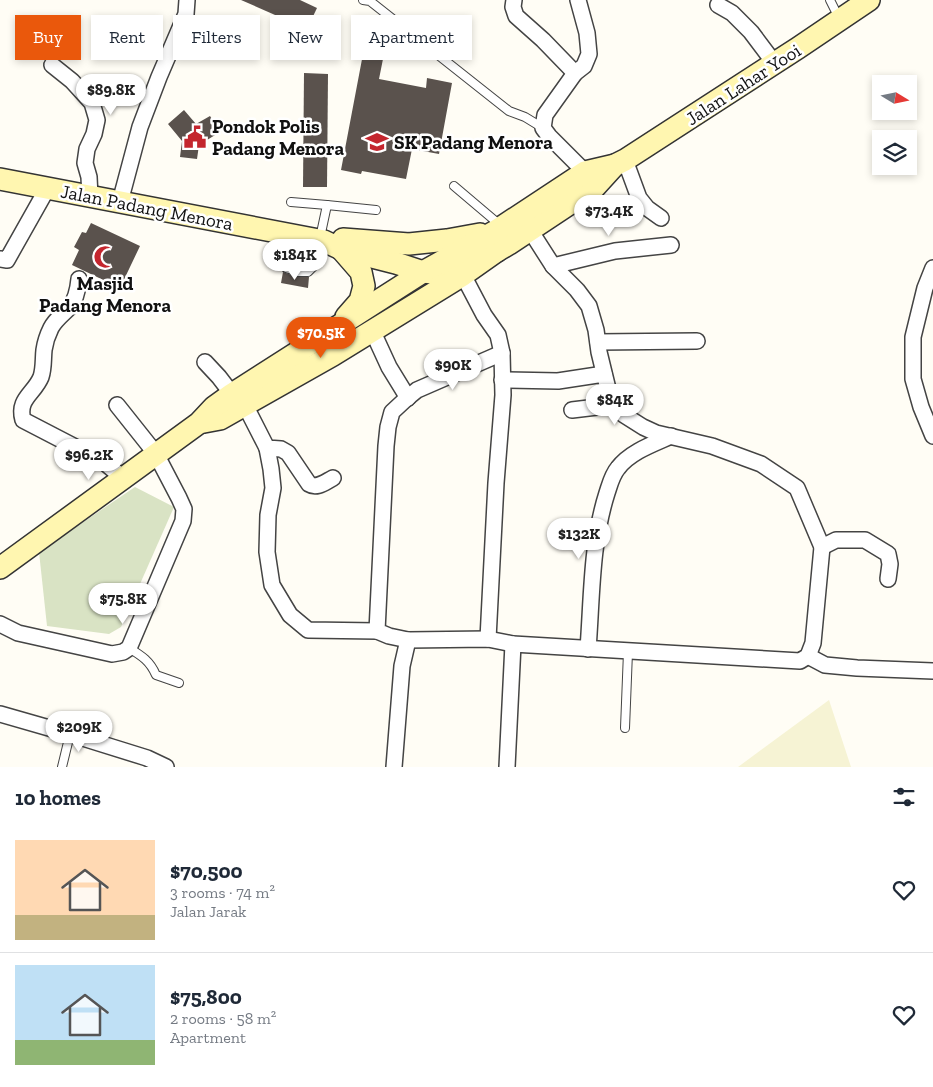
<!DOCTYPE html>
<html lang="en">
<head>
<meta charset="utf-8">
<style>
  body { margin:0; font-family:"Zilla Slab",serif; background:#f6f6f7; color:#1f2937; height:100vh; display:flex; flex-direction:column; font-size:19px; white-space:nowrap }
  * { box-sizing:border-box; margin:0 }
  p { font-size:16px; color:#747a83 }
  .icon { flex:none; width:28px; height:28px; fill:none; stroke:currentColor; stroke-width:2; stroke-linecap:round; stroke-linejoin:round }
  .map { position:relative; height:767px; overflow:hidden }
  .side { display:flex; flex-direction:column; background:#fff; flex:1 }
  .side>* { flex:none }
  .guide { position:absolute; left:15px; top:15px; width:500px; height:45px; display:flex; gap:10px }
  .needle { width:32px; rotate:100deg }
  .controls { position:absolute; left:872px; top:75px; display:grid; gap:10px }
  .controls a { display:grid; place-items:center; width:45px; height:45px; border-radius:0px; background:#fff; box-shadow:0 2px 8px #0003; font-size:25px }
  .price { position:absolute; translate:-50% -42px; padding:0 11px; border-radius:18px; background:#fff; color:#222; font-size:16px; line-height:32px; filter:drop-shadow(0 1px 2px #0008) }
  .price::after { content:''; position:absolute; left:50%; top:30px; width:15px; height:11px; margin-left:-8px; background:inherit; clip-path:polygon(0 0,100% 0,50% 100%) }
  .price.active { background:#ea580c; color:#fff }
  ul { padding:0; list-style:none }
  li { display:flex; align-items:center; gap:15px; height:125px; padding:0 15px }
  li+li { border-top:1px solid #e0e1e3 }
  li span { display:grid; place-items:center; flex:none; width:140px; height:100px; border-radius:0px; color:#555 }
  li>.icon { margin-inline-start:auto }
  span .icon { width:60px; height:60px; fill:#fffc; stroke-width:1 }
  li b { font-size:21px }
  h2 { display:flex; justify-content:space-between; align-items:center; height:60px; padding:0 15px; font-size:21px }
  .pill { padding:0 18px; border-radius:0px; background:#fff; box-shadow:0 2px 8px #0003; font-size:18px; line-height:45px }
  .pill.active { background:#ea580c; color:#fff }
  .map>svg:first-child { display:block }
</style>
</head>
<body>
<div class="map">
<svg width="933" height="767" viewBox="0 0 933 767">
  <rect width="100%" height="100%" fill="#fffdf5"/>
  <!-- farmland -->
  <polygon fill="#f6f3d4" points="829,700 851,767 738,767"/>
  <!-- cemetery -->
  <polygon fill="#d9e3c4" points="135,487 174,507 121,627 109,634 47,626 39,552"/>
  <!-- building -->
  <g fill="#5a524d">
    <polygon points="241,0 300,0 317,8 307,29"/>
    <polygon points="370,17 385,20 390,24 379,79 426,88 427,78 452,83 439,154 412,149 406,179 362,171 361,174 341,170"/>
    <polygon points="304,73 328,74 327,187 303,187"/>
    <polygon points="184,110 196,124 210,116 220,132 199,145 197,159 180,157 182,141 168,124"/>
    <polygon points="91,223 140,246 120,288 72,265 79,250 74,247 82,232 86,233"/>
    <polygon points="283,272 297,277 309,277 308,288 281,283"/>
  </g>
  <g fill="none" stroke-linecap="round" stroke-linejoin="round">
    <defs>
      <g id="service">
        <polyline points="363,0 370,1 509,111 525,117 543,128"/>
        <polyline points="830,0 839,18"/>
        <polyline points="454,186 500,225"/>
        <polyline points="291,202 327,205"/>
        <polyline points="283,234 281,260 286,268 298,272 308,272 314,266 327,205 376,210"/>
        <path d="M129,648C142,656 150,661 156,675L179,683"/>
        <polyline points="625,728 628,652"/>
        <polyline points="62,767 70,734"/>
      </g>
      <g id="minor">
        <polyline points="514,0 513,7 516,16 543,40 575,73"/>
        <polyline points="578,0 587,33 589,54 584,66 575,73 545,115 543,128 549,136 585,172"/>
        <polyline points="718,5 732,13 751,32 775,64"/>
        <polyline points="52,65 72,81 92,103 97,120 94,134 87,149 85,163 89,177 90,197"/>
        <polyline points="625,160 639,198 647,208 661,218"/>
        <polyline points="120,202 140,127 159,77 186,14 187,0"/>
        <polyline points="0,259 7,260 47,189"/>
        <polyline points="553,266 615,251 671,245"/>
        <polyline points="933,268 925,288 913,337 913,379 921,407 933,436"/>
        <polyline points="463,275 484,315 498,335 502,353 503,395 496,483 488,639"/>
        <path d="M79,279C78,290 76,300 69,308C63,314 55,320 51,328C48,334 45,343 44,350C43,359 44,368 41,377C34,394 17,399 23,420L104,462L123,478"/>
        <polyline points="372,330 389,367 408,398"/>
        <polyline points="598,342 697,341"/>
        <polyline points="502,353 417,390 406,399 392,412 388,427 386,446 377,631 389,636 408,640 488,639 513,644 800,661 808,656 813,643 822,547 797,488 761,464 712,446 656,433 643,427 624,415 613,400 608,389 599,352 596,330 589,306 577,290 553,266 530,230"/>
        <polyline points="205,362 219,377 232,394"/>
        <polyline points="502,380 558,381 604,374"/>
        <path d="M245,405L267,448L281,449L288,453L309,484C317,489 325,482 333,478"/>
        <polyline points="572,410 597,407 608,389"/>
        <polyline points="267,448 271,469 273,488 268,515 267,552 272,585 290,615 308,630 377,631"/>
        <polyline points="822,547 836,540 865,540 888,554 890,564 888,579"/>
        <polyline points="0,624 18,633 112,654 123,652 129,648 183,521 184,509 179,498 156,454 117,405"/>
        <path d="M588,649C592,597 591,543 607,493C610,484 612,475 618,468C630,452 653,444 671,436"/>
        <polyline points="808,656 825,665 857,668 933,671"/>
        <polyline points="0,714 70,734 147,758 166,767"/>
        <polyline points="394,767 402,666 408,640"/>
        <polyline points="507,767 513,644"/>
      </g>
      <g id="secondary">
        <polyline points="0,179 324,241 341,249 396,263 423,272 433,273 447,270 497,251"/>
        <polyline points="343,239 409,244 447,240 480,234"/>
        <polyline points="341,249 361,272 364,286 360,301 346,317"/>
        <polyline points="204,422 220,419 333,355 463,275 497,251 509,244 595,187 615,165"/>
        <polyline points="0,568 199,423 214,407 232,394 423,272 494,232 585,172 615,165 625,160 798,48 869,0"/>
      </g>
    </defs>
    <!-- service casing -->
    <use href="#service" stroke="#444" stroke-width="10"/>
    <!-- minor casing -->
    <use href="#minor" stroke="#444" stroke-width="18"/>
    <!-- secondary casing -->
    <use href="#secondary" stroke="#333" stroke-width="24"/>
    <!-- service -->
    <use href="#service" stroke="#fff" stroke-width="8"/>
    <!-- minor -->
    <use href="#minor" stroke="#fff" stroke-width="15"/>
    <!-- secondary -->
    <use href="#secondary" stroke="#fff6b0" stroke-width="21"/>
  </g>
  <!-- icons -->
  <defs>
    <symbol id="civic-bare" viewBox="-9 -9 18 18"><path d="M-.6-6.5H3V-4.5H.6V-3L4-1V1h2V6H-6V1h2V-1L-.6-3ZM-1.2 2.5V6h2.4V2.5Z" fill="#c4262e" stroke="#fff" stroke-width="2.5" paint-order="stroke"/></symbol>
    <symbol id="school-bare" viewBox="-9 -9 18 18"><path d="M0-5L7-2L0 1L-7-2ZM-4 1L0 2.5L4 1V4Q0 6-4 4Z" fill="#c4262e" stroke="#fff" stroke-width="2.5" paint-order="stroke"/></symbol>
    <symbol id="mosque-bare" viewBox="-9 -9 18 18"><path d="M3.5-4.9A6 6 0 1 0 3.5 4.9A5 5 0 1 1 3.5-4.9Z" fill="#c4262e" stroke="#fff" stroke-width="2.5" paint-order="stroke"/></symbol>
  </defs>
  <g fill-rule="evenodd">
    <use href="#civic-bare" x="179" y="121" width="32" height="32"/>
    <use href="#school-bare" x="361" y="126" width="32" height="32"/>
    <use href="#mosque-bare" x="89" y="241" width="32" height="32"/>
  </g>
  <g text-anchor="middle" stroke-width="5" stroke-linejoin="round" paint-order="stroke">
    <!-- street labels -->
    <g font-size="19" fill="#111" stroke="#fff">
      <text transform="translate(743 84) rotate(-33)" y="7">Jalan Lahar Yooi</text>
      <text transform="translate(147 207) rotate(11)" y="7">Jalan Padang Menora</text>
    </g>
    <!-- poi labels -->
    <g font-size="19" font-weight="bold" fill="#111" stroke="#fff" text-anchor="start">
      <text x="212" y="133">Pondok Polis<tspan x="212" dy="22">Padang Menora</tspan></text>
      <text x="394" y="149">SK Padang Menora</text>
      <text x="105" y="290" text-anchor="middle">Masjid<tspan x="105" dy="22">Padang Menora</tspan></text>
    </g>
  </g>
</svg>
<div class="controls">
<a><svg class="needle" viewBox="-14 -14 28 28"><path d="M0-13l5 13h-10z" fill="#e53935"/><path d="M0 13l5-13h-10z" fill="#747a83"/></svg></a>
<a><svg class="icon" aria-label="layers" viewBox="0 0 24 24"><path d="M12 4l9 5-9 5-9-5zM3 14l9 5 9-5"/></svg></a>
</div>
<b class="price" style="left:111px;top:116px">$89.8K</b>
<b class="price" style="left:609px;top:237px">$73.4K</b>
<b class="price" style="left:295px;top:281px">$184K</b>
<b class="price active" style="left:321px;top:359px">$70.5K</b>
<b class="price" style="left:453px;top:391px">$90K</b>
<b class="price" style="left:615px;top:426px">$84K</b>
<b class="price" style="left:89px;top:481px">$96.2K</b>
<b class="price" style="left:579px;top:560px">$132K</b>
<b class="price" style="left:123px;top:625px">$75.8K</b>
<b class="price" style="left:79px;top:753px">$209K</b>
<div class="guide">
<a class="pill active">Buy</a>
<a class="pill">Rent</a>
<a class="pill">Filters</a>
<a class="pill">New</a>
<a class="pill">Apartment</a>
</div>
</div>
<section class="side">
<h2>10 homes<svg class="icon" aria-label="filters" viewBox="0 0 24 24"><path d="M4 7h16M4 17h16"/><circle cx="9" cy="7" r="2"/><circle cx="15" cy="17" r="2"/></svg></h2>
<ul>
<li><span style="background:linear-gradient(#ffd9b3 75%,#c2b280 0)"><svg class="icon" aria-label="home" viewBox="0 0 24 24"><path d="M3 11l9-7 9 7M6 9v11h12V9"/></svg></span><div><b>$70,500</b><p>3 rooms · 74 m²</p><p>Jalan Jarak</p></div><svg class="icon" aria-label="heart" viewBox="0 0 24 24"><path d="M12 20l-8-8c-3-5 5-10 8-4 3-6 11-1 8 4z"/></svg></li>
<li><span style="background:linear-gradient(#bfe0f5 75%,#8fb573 0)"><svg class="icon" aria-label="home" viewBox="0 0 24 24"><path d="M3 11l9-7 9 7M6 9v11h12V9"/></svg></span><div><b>$75,800</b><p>2 rooms · 58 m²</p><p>Apartment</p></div><svg class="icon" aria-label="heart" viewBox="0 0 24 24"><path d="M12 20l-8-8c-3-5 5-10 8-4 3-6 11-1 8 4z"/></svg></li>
</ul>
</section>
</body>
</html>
